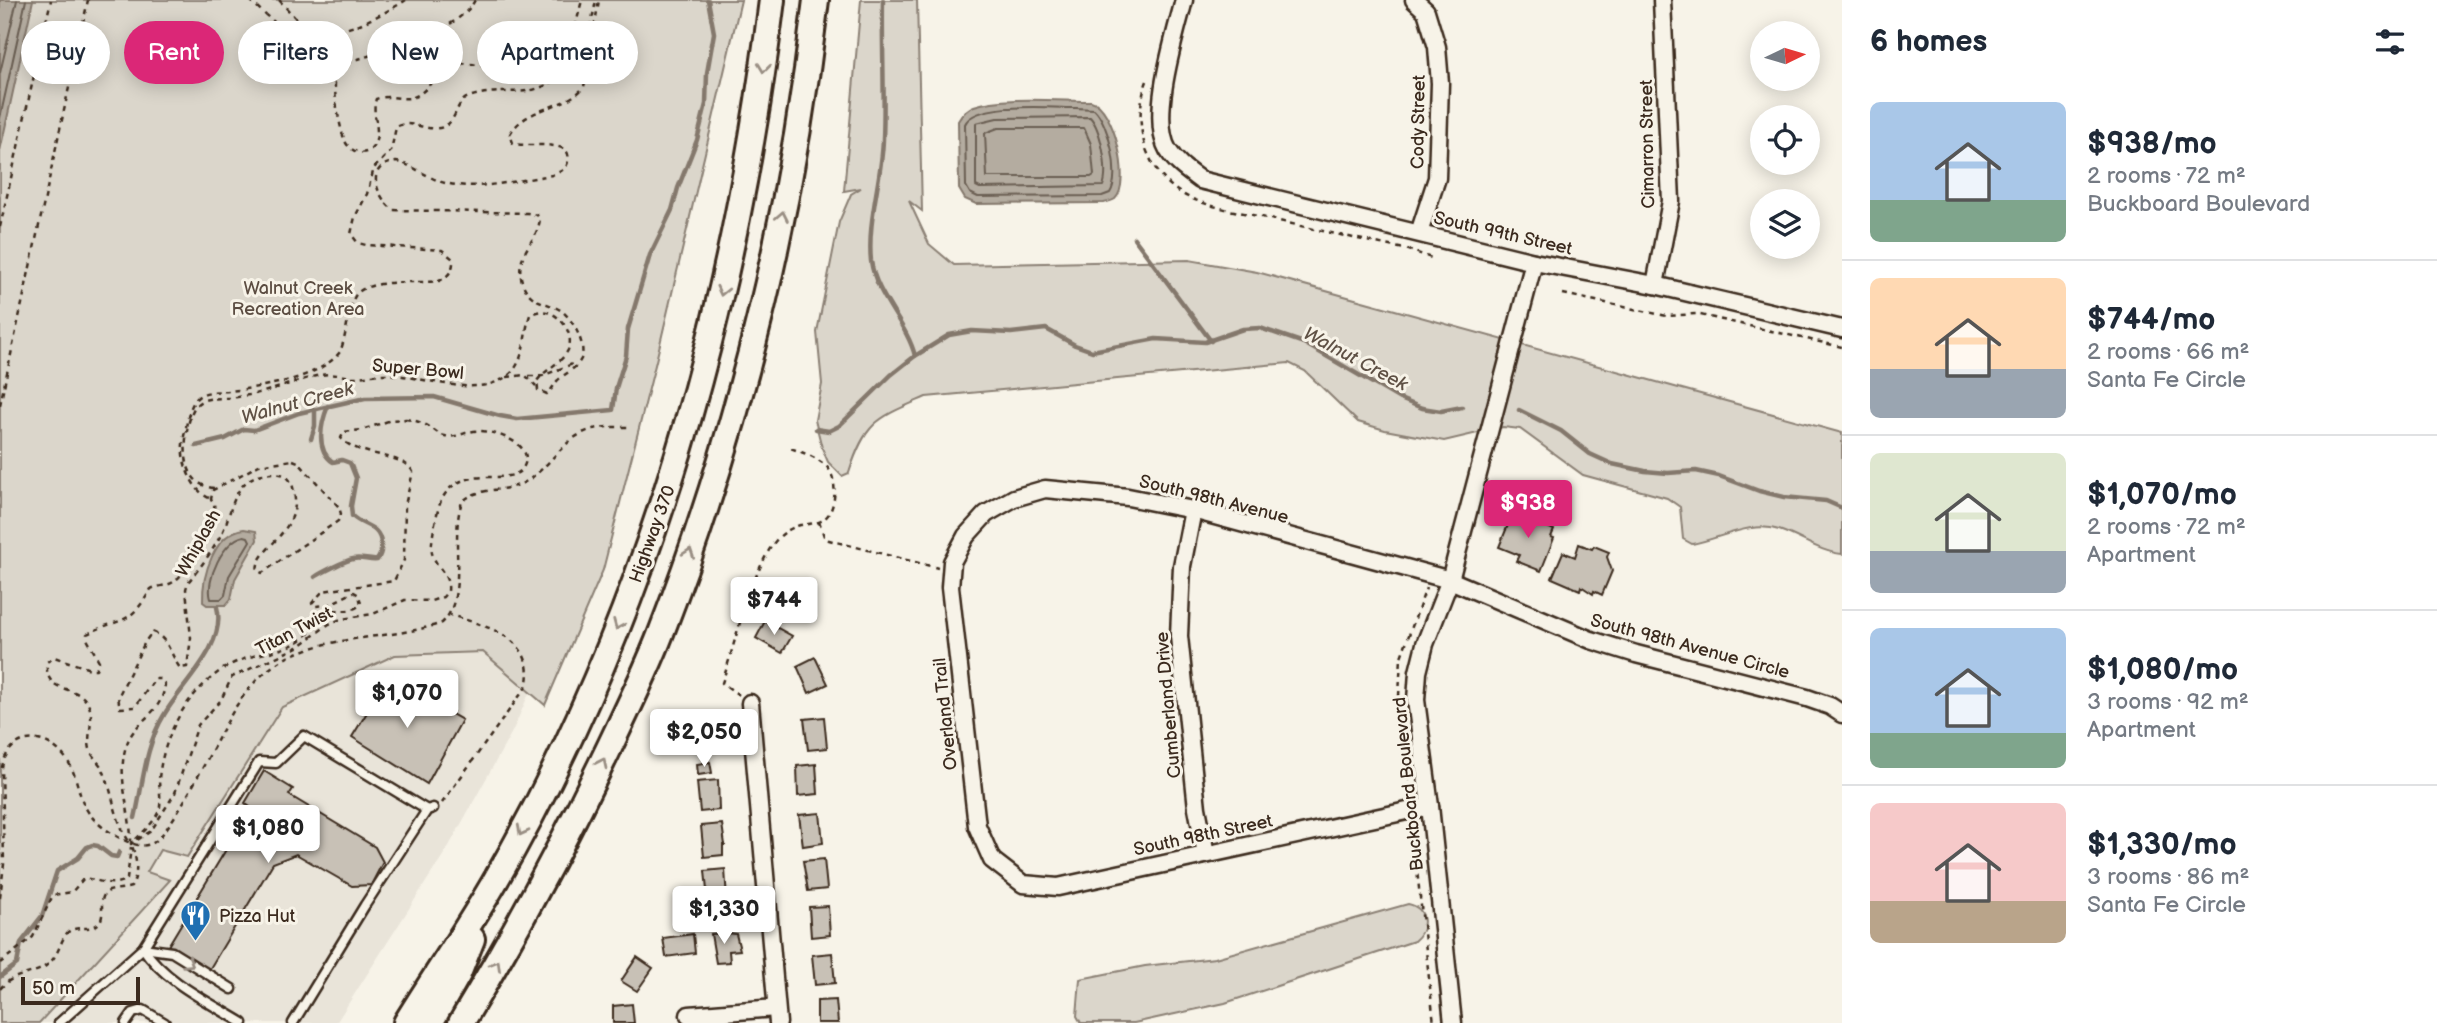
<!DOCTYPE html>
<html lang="en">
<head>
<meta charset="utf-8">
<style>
  body { margin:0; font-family:"Balsamiq Sans",sans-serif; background:#f6f6f7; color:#1f2937; height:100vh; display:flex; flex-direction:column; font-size:26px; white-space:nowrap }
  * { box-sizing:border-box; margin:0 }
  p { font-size:23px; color:#747a83 }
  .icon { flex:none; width:38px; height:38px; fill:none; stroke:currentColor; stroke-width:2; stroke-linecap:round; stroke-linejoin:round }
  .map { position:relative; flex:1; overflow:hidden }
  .panel { display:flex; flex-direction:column; background:#fff; width:595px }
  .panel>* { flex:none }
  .guide { position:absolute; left:21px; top:21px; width:665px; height:63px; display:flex; gap:14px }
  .needle { width:46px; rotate:85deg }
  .tools { position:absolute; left:1750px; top:21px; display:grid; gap:14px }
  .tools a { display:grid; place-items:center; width:70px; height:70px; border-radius:50%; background:#fff; box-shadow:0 4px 18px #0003; font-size:35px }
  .scale { position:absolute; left:21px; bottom:18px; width:119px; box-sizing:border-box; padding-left:7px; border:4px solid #3b2a1e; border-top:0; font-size:19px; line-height:24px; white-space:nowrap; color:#3b2a1e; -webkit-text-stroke:5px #f7f3e8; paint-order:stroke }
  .price { position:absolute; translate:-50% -60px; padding:0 16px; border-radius:7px; background:#fff; color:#222; font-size:23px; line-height:46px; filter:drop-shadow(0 2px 4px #0008) }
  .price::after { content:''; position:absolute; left:50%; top:42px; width:21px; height:16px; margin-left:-10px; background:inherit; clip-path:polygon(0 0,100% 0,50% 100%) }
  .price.active { background:#db2777; color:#fff }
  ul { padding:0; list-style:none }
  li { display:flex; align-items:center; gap:21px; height:175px; padding:0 28px }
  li+li { border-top:2px solid #e0e1e3 }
  li span { display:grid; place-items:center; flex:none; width:196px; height:140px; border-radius:10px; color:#555 }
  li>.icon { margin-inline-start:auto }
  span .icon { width:84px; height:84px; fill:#fffc; stroke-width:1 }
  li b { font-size:30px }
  h2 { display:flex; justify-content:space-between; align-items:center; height:84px; padding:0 28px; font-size:30px }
  .chip { padding:0 24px; border-radius:32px; background:#fff; box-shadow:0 4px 18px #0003; font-size:24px; line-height:63px }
  .chip.active { background:#db2777; color:#fff }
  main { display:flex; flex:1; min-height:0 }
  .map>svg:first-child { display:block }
</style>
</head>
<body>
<main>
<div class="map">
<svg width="1842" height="1023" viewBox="0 0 1842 1023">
  <rect width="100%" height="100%" fill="#f7f3e8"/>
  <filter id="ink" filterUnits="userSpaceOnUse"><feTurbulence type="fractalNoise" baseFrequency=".0143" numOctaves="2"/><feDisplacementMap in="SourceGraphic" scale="14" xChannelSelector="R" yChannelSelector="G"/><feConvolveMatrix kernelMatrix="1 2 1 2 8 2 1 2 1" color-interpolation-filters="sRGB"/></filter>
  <g filter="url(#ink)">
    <!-- built -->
    <polygon fill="#e9e4d9" points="567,607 513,730 449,846 336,1023 3,1023 253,693"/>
    <!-- green -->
    <g fill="#dbd6cb" stroke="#8b8074" stroke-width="2">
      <polygon points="0,0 741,0 656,361 603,570 545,705 483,652 395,655 282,707 187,857 160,850 147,872 170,880 39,1023 0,1023"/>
      <path d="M861,0H917L922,211L909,201L929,244L954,265L1189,260L1257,272L1842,433V554C1819,552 1801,537 1779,530C1751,520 1720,539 1692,544L1683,539L1680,507L1667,498L1583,475L1520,429L1503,427L1444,441L1385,430L1358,422L1305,371L1289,363L926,397C878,418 866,420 849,473L842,476L828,462L822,448L815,420L822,384L817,332L839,222L851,194L861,188L844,191Z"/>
      <path d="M1408,904C1428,908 1428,930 1414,941L1225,1003L1134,1023H1081L1077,1016L1080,979L1145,966L1215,958Z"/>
    </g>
    <!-- water -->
    <g fill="#b4aca0" stroke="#84786c" stroke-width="2">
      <polygon points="0,0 33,0 0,151"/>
      <path d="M1091,101C1114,106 1132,184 1115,199C1112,201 1108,202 1104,203L976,204L965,199L959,189L958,121C962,114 966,109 974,106C1003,96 1059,101 1091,101Z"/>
      <path d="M244,529L256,531L257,540L235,579L231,599L226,605H207L203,602C202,575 214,533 244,529Z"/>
    </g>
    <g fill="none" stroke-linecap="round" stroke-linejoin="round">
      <!-- shore -->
      <g stroke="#6b5e52" stroke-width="2">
        <polyline points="0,73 17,0"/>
        <path d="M1076,108L1094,109C1109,123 1121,176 1110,193L1102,196L978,197L970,193L966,186L965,124C975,101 1053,108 1076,108Z"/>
        <path d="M1090,117C1101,129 1109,171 1103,186L980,188L976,186V123L997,118Z"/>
        <polyline points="0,118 26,0"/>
        <polygon points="998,128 1084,128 1091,144 1094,175 1091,177 987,177 985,133"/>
        <path d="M244,536L248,537L250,541L229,576L225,595L221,599H211C205,580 223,540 244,536Z"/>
      </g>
      <!-- stream -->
      <g stroke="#84786c" stroke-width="4.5">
        <path d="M883,0C882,46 885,93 883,139C882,179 867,220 871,261C876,297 907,323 915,356"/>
        <polyline points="1134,238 1211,341"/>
        <polyline points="1519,410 1561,431 1590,454 1612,464 1645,471 1668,473 1696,471 1719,476 1759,491 1784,497 1826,501 1842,508"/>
        <polyline points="816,429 829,431 839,426 891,375 915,356 949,335 972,331 1011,333 1046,329 1075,345 1092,351 1156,339 1205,342 1243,329 1260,328 1304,343 1400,399 1422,408 1441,411 1462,407"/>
        <polyline points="311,439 315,426 315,409"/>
        <polyline points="196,446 225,439 244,429 254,430 299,413 365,398 434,397 500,416 517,419 613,410 616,388 626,356 628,329 650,255 672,210 678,188 697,140 706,104 707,73 714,33 708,0"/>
        <path d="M315,577C321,573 346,560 353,559C361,557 369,561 377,560C381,555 382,551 381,544C380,525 363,527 352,516L351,506L356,478L350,463L342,460L333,462C315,450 321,423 328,406"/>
        <path d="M135,818C143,784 145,746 164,715C181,685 227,646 217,607"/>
        <polyline points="0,977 17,964 21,943 42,916 57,871 78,858 87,847 92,845 98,846 111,856 117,857 119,852"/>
      </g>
    </g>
    <!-- building -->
    <g fill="#c8c1b6" stroke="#3b2a1e" stroke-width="2">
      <polygon points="1514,510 1538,520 1537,522 1554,530 1551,537 1554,538 1541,571 1516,561 1519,555 1499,547"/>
      <polygon points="1579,544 1592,549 1594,546 1609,552 1607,557 1612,571 1602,595 1594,591 1593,594 1581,586 1580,590 1552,578 1563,552 1575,557"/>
      <polygon points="765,621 792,636 782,653 756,638"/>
      <polygon points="815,657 828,684 809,693 797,666"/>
      <polygon points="388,678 462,720 427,784 352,737"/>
      <polygon points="824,717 827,748 808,750 804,719"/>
      <polygon points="710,762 712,773 698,775 697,764"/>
      <polygon points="816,764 818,794 798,796 797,766"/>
      <polygon points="264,771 293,789 289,795 375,847 383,862 371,885 352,886 296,854 273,863 209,970 168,946 251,808 245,803"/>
      <polygon points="718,780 719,810 700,812 697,782"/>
      <polygon points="820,813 823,843 803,846 799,815"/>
      <polygon points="722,824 725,845 723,845 723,855 704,857 701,826"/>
      <polygon points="824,859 827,889 808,891 803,861"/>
      <polygon points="725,869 727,899 708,900 705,871"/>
      <polygon points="828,906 830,935 811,937 809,907"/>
      <polygon points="728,933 736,934 740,950 729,951 730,962 716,963 711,934"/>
      <polygon points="693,934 695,953 666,957 663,938"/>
      <polygon points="832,953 835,983 815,985 812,955"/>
      <polygon points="637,957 653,968 637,991 621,981"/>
      <polygon points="836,1000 838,1023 817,1023 817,1001"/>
      <polygon points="632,1004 634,1023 613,1023 613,1006"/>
    </g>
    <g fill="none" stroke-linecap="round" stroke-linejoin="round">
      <defs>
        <g id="service">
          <path d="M143,948C165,982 209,1002 243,1023"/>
          <polyline points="143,948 172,952 232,989"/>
          <polyline points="59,1023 143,948 259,762 276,763 304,736 427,810"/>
          <polyline points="126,1023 133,1013 143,1010 165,1023"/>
          <polyline points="293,1023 365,905 427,810 433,808"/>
        </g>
        <g id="minor">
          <path d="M1184,0C1175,36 1149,117 1168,150C1176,163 1188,171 1200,180L1534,262L1655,285L1842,329"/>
          <polyline points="1414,0 1426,11 1437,47 1440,83 1437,178 1419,233"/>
          <polyline points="1655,285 1671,201 1662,0"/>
          <polyline points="1193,510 1182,566 1179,636 1197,808 1206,854"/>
          <polyline points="750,703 778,1023"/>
          <polyline points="1430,806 1058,887 1023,884 992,860 977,826 950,587 952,562 966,536 986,514 1014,498 1045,489 1128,497 1193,510 1450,580 1591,640 1636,654 1807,698 1830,706 1842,714"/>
          <polyline points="689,1015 776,1008"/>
          <polyline points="1453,1023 1430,806 1416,700 1418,672 1425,644 1450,580 1534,262"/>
        </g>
        <g id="trunk">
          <path d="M406,1023C435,976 466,931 494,883C651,612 734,309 772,0"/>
          <polyline points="430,1023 458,974 472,939"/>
          <path d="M461,1023C515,934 564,842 609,748C627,710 646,672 661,633C740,429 791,217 816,0"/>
        </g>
      </defs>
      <!-- service casing -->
      <use href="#service" stroke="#3b2a1e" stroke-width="13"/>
      <!-- minor casing -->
      <use href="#minor" stroke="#3b2a1e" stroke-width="21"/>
      <!-- trunk casing -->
      <use href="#trunk" stroke="#3b2a1e" stroke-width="30"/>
      <!-- path -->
      <g stroke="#3b2a1e" stroke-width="2.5" stroke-dasharray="5 5" stroke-linecap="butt">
        <path d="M250,0C261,11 274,24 288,30C322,46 378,18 406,0"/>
        <polyline points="279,0 310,34"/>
        <path d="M475,0C457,34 381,51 346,63C342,67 338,70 336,76C332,87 340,130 345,141C351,154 369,158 375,143C381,129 371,113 376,99C390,93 406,103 418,95C432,87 438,67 455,64C467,62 481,66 493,68C506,70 522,75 536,73C569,68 575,27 582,0"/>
        <path d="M1147,81C1131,123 1145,176 1188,197C1212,208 1241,212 1266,218C1314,229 1361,240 1409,250L1434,259"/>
        <polyline points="0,227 51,0"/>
        <polyline points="1563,294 1667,316 1696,314 1842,347"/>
        <polyline points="529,376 542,376 575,363"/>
        <polyline points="507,377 525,375 536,386"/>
        <polyline points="0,405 88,0"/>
        <path d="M406,419C412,420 421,422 426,425C433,428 437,434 445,436C457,439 469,429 481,431C496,432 535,444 524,466C511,491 461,459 441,501C437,510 430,544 432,553C436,568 450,574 448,591L443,597L431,601L405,600L373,614L341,619L329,624L298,647L232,677L221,700L198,725L175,793L151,831L131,844C141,834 153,824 159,811C162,802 159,789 159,779C161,751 175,717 193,696C204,684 216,672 230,665C269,645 299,659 324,612C337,607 350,615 361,604L359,595L354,592L328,605L315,606L312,603L323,591L394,581L404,560L405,505L413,472C403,452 358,458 341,438L344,432L362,430L391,420Z"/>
        <path d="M293,460L298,462L339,507L341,514L338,521L262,573L258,571C252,551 303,531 294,493C293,485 291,479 284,475C276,472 270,473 263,474C233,480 233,510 222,533C213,550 201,567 188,582L186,589L191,638L187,667L180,668C171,656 168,637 152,632L145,642L118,697L120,708L135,707L155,679H161L165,684C162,714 138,718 128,741C114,774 132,811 131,844C115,823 114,796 104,772C101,763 92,758 90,749C86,734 97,715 86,701C75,684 44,695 47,662L54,657L90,669H96L99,661L87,639V634C122,616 128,628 151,589C159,585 168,587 176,580C190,568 226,514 211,499L213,490L259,465Z"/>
        <path d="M214,488C180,485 183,442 190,418C196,396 209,399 227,398C234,398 242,396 249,395C273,391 297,380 321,375C332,373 342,376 353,377C363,377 374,374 385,374C420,375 473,399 506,377C526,364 523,335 530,315C551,301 577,330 568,350C561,364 546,368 537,381L538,390L547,394C552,390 553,386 557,381C564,374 576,369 581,359C587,345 573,320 562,311C547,301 531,304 523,284C512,255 537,244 540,219L537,215L527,213L393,210C377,197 363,165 396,162C408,162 431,180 445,183C479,191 519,180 552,175C559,172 567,170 568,161C574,137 524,149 513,143L510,134C525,107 566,109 584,87L599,0"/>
        <path d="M209,498C197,493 188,476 185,464C181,452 183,439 186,427C188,417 190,404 198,397C207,390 219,392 230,391C262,387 319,379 340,352C347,335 347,314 354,298C363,277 418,284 439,281C448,277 454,270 453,259L442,250L366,245L358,243L351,234L355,217L367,194L374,168L391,151L396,127C410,118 428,133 443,127C458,121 455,101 469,97C488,90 508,93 527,91C574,83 589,40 596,0"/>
        <polyline points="819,522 824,536 829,540 938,568"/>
        <path d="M739,695L722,683C736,640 746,591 768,552C775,539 786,529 800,525C807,524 815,524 821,521C837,513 838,481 828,468C819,458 802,452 790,448"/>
        <polyline points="1399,696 1401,657 1426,588"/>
        <polyline points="1406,755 1410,793"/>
        <path d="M442,803L526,687C538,638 486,626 450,615"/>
        <polyline points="1412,825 1434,1023"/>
        <path d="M0,898L4,864L2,767C9,735 41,731 62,754C74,766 76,782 81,797C87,817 103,829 120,838C130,843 140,848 151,844C171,837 221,729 237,705C246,691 259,676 273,666C319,633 390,641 442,623C469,597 449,537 462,502C478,486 504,493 523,483C549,470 561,439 590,430C602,426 615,427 628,427"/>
        <path d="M0,963L33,937L53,895L72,892L84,878C99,880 112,888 127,879L131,847"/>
        <path d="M0,989C15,971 32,977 47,965C59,956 59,943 67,933C76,924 89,932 98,924C108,915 95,897 109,891C116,889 124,889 131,887C139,874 137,857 131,844"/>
      </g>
      <!-- service -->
      <use href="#service" stroke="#f7f3e8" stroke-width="8"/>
      <!-- minor -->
      <use href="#minor" stroke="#f7f3e8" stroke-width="16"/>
      <!-- trunk -->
      <use href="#trunk" stroke="#f7f3e8" stroke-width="24"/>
    </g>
    <!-- one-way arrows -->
    <defs><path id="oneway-chevron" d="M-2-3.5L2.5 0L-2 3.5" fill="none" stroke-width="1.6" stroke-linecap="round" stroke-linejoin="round" transform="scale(1.75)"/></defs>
    <g stroke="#998e83">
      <use href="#oneway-chevron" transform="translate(764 68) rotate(97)"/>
      <use href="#oneway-chevron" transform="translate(782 216) rotate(-79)"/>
      <use href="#oneway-chevron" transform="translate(722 291) rotate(103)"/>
      <use href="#oneway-chevron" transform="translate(689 553) rotate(-71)"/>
      <use href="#oneway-chevron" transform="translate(618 625) rotate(113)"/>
      <use href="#oneway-chevron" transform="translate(602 763) rotate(-65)"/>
      <use href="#oneway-chevron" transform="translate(522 831) rotate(118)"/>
      <use href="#oneway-chevron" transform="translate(189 963) rotate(32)"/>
      <use href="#oneway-chevron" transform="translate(496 965) rotate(-60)"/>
    </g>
  </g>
  <!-- icons -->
  <defs>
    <symbol id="restaurant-pin" viewBox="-11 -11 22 30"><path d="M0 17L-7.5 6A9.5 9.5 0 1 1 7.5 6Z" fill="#1f6fb2" stroke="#f7f3e8"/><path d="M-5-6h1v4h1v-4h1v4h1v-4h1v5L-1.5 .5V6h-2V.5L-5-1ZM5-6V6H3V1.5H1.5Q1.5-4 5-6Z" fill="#fff"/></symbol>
  </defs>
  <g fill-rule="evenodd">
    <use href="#restaurant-pin" x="178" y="898" width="35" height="47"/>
  </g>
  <g text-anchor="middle" stroke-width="6" stroke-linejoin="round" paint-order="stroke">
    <!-- street labels -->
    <g font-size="18" fill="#3b2a1e" stroke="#f7f3e8">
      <text transform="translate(1418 122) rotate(-89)" y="6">Cody Street</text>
      <text transform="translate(1647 144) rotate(-91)" y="6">Cimarron Street</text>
      <text transform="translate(1503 233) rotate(13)" y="6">South 99th Street</text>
      <text transform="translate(418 369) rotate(5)" y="6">Super Bowl</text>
      <text transform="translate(1214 499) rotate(14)" y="6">South 98th Avenue</text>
      <text transform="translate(652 534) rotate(-70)" y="6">Highway 370</text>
      <text transform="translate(198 543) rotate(-61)" y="6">Whiplash</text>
      <text transform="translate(294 631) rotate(-28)" y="6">Titan Twist</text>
      <text transform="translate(1690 646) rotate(15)" y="6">South 98th Avenue Circle</text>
      <text transform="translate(1168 705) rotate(-95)" y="6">Cumberland Drive</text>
      <text transform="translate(945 714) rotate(-96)" y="6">Overland Trail</text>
      <text transform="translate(1408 784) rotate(-96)" y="6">Buckboard Boulevard</text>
      <text transform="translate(1203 835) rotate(-12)" y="6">South 98th Street</text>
    </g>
    <!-- park labels -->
    <g font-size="18" fill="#5b4c41" stroke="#f7f3e8">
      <text x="298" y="294">Walnut Creek<tspan x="298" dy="21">Recreation Area</tspan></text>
    </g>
    <!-- poi labels -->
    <g font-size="18" fill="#3b2a1e" stroke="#f7f3e8" text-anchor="start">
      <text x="219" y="922">Pizza Hut</text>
    </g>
    <!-- water labels -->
    <g font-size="19" font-style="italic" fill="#5f5145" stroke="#f7f3e8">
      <text transform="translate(1356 358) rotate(28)" y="7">Walnut Creek</text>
      <text transform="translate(297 402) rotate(-15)" y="7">Walnut Creek</text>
    </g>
  </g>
</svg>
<div class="tools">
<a><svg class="needle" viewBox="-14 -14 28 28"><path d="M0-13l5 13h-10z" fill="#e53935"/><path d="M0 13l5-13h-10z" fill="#747a83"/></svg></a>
<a><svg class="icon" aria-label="locate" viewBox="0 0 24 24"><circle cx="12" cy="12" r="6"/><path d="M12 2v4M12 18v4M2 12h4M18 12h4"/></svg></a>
<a><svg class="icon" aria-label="layers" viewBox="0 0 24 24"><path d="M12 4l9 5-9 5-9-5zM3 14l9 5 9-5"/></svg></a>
</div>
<div class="scale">50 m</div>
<b class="price active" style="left:1528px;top:540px">$938</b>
<b class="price" style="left:774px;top:637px">$744</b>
<b class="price" style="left:407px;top:730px">$1,070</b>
<b class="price" style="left:704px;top:769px">$2,050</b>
<b class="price" style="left:268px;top:865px">$1,080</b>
<b class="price" style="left:724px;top:946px">$1,330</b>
<div class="guide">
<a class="chip">Buy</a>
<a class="chip active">Rent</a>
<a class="chip">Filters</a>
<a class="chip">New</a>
<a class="chip">Apartment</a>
</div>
</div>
<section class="panel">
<h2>6 homes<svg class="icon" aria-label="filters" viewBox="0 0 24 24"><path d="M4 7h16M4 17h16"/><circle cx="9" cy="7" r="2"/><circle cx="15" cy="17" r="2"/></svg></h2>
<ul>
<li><span style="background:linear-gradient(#a9c7e8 70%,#7fa58c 0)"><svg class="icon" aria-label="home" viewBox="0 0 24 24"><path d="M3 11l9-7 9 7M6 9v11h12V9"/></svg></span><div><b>$938/mo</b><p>2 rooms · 72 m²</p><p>Buckboard Boulevard</p></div></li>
<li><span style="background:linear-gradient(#ffd9b3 65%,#9aa5b1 0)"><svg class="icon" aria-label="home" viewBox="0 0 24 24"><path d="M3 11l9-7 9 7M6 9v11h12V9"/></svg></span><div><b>$744/mo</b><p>2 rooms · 66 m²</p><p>Santa Fe Circle</p></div></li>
<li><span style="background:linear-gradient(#dfe7d0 70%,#9aa5b1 0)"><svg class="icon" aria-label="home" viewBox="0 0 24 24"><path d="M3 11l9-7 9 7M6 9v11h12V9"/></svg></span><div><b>$1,070/mo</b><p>2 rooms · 72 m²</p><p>Apartment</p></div></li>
<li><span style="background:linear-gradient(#a9c7e8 75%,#7fa58c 0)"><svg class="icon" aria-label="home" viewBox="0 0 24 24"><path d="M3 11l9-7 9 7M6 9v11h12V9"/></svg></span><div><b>$1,080/mo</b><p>3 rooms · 92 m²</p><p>Apartment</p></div></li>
<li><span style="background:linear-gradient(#f6c9c9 70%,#b9a48a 0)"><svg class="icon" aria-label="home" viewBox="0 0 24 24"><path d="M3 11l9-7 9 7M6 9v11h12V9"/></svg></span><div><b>$1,330/mo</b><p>3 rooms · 86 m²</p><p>Santa Fe Circle</p></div></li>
</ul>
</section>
</main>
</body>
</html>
